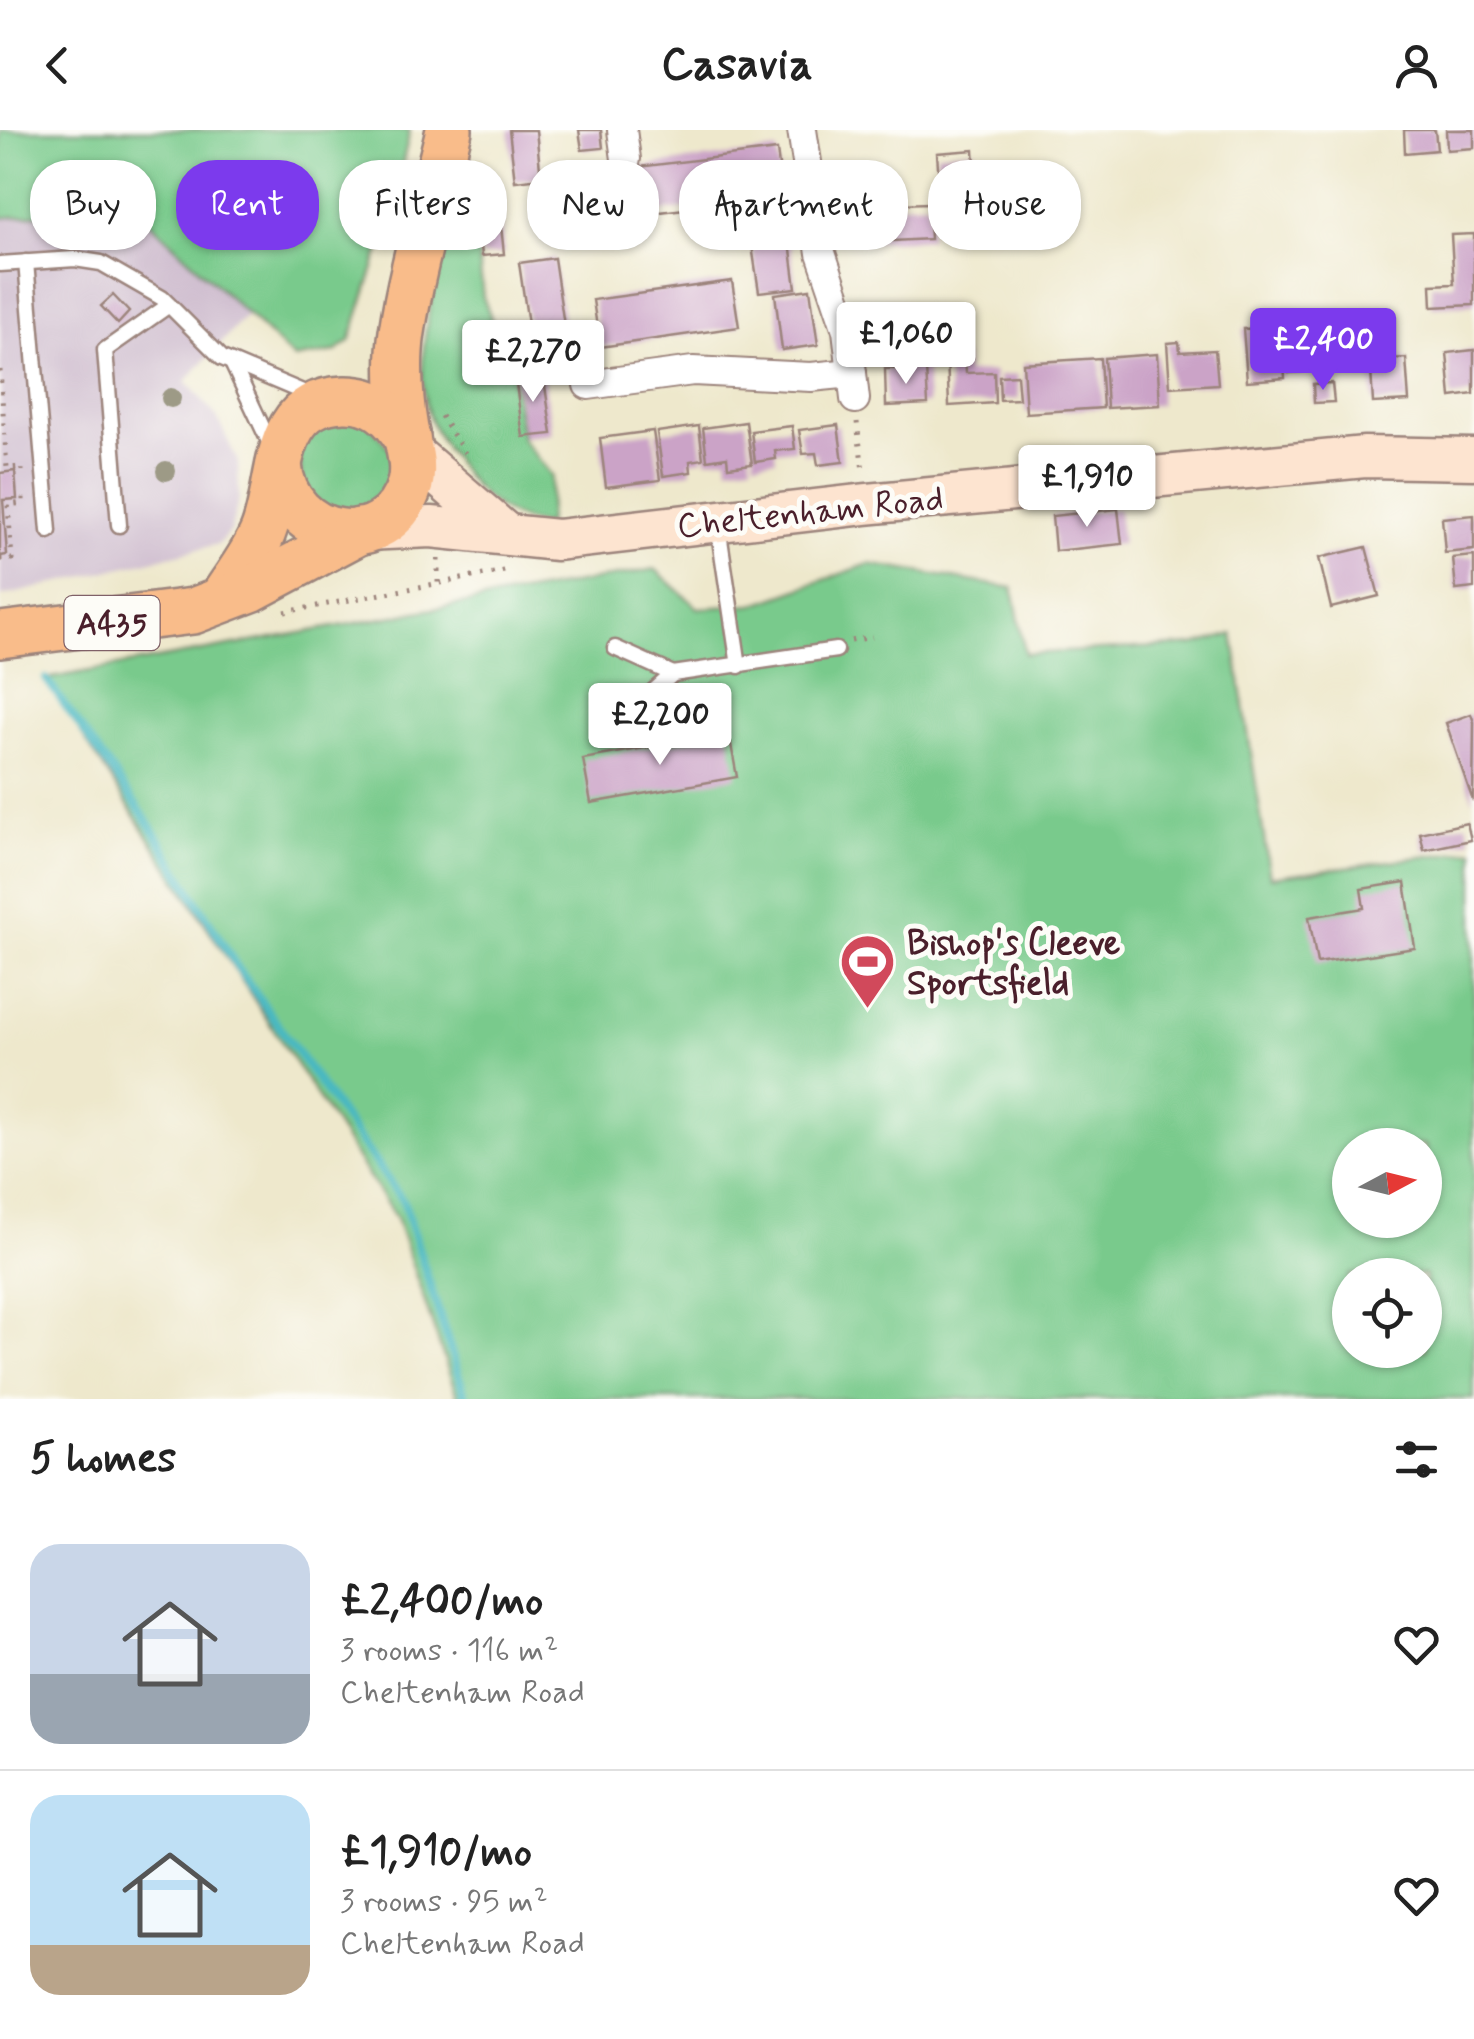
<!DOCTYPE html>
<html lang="en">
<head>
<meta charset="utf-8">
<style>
  body { margin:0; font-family:Mynerve,sans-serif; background:#f6f6f6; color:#222; height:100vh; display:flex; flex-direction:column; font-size:38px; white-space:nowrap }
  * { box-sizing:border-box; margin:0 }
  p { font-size:32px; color:#767676 }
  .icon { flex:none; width:55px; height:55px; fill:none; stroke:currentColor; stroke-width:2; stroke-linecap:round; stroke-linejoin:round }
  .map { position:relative; height:1269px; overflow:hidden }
  .panel { display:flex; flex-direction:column; background:#fff; flex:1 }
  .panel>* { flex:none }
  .guide { position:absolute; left:30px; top:30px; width:1415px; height:90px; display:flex; gap:20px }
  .needle { width:65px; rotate:83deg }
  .tools { position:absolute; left:1332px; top:998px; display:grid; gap:20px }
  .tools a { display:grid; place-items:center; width:110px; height:110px; border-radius:50%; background:#fff; box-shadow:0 2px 8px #0004; font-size:50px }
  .price { position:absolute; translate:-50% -85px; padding:0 22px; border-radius:10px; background:#fff; color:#222; font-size:32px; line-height:65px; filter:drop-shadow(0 2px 5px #0008) }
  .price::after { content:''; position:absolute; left:50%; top:60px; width:30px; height:22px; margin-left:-15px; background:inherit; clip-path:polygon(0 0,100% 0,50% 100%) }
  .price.active { background:#7c3aed; color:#fff }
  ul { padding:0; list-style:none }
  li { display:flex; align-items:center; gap:30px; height:250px; padding:0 30px }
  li+li { border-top:2px solid #e0e0e0 }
  li span { display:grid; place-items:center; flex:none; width:280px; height:200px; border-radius:30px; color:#555 }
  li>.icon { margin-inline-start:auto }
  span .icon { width:120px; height:120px; fill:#fffc; stroke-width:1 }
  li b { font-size:42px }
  h2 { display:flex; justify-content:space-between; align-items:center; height:120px; padding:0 30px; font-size:42px }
  .chip { padding:0 35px; border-radius:40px; background:#fff; box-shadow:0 2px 8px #0004; font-size:35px; line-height:90px }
  .chip.active { background:#7c3aed; color:#fff }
  header { display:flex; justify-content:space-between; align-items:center; height:130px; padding:0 30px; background:#fff; font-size:45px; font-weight:700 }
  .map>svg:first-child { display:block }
</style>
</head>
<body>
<header><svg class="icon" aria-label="back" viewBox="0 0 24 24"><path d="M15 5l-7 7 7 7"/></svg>Casavia<svg class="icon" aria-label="person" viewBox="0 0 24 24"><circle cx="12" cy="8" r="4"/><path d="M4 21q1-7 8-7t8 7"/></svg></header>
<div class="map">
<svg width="1474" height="1269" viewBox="0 0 1474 1269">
  <rect width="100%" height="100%" fill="#fdfcf7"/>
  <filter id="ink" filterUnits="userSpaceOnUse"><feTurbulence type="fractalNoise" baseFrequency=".01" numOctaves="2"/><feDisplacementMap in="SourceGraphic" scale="20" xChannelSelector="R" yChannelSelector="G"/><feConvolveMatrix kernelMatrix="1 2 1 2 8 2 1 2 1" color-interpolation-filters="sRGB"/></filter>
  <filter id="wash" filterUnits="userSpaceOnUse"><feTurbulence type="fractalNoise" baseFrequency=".0048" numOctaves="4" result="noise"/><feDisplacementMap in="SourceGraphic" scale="40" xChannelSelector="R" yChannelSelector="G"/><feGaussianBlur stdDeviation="2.25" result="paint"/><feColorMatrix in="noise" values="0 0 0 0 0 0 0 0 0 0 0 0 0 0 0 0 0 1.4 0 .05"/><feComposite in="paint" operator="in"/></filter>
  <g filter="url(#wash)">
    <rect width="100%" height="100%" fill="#eee8cc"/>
    <!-- industrial -->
    <polygon fill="#cfbdcf" points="0,0 410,0 390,89 350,211 335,222 294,229 246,186 186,251 217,287 238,332 239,367 231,399 219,414 0,467"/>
    <!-- green -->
    <g fill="#79ca8c" stroke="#62745c" stroke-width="2.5" fill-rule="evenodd">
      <polygon points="0,0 410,0 390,89 350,211 335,222 294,229 149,91 120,77 0,88"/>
      <path d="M470,43L483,167L512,242L522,309L552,346L547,395C514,392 485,372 465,345C451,326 437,308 429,286C407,222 448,109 462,44Z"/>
      <polygon points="364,287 393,323 389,356 364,379 331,381 303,362 298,315 318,290"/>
      <path d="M869,434L1013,458L1025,524L1194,515L1233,504L1270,747L1474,720V1269H458L396,1088L46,549L655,439L698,478L753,475ZM1350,1015H1425V1090H1350ZM1350,1145H1425V1220H1350Z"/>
    </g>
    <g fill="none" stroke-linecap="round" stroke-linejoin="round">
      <!-- stream -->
      <polyline stroke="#49b8c1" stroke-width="8" points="46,549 151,696 237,837 404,1073 466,1269"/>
    </g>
    <g id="blocks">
      <!-- building -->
      <g fill="#cba3c7">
        <polygon points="509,0 536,0 541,48 515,51"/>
        <polygon points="579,0 601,0 603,18 582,20"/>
        <polygon points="1404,0 1435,0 1437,20 1405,23"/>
        <polygon points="1446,0 1474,0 1474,18 1447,20"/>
        <polygon points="777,20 783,67 594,90 589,43"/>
        <polygon points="974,20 978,77 941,79 937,23"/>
        <polygon points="928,73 930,109 874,112 872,75"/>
        <polygon points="500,86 504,124 482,126 478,88"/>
        <polygon points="789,104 796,158 759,162 751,109"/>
        <polygon points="1474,104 1474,175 1432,177 1431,155 1454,154 1451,105"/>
        <polygon points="554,128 568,222 533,228 519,133"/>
        <polygon points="732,151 739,197 600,217 593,170"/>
        <polygon points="810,159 818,215 782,220 775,164"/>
        <polygon points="113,165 129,182 118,194 101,176"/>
        <polygon points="1325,189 1328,240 1289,243 1285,191"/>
        <polygon points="1282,197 1285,248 1247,251 1243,199"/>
        <polygon points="1364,205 1366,230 1345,231 1344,206"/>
        <polygon points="1179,212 1180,222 1215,220 1218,254 1170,257 1167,213"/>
        <polygon points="1474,220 1474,264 1451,267 1447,223"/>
        <polygon points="1157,224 1160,275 1107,278 1104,228"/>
        <polygon points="965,225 966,243 994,242 995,273 949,276 947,226"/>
        <polygon points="1100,228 1103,278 1026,283 1023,233"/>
        <polygon points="1406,228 1409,271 1373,273 1371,240 1390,239 1390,229"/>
        <polygon points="926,238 928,274 886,276 885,239"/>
        <polygon points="543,242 552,304 523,307 515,246"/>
        <polygon points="1017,245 1019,269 1000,270 999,246"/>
        <polygon points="1332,253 1334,272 1314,273 1313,254"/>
        <polygon points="746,292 752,334 728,337 727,327 707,330 703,298"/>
        <polygon points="838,295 843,332 818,335 816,323 803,324 799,300"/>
        <polygon points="699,296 703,329 690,331 691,342 663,346 657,302"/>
        <polygon points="792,296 795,319 775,321 776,329 755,332 751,301"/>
        <polygon points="653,301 660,350 606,357 600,308"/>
        <polygon points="15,341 17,369 3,370 7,425 0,426 0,343"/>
        <polygon points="1118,379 1122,414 1055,421 1052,386"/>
        <polygon points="1474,385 1474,420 1445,423 1442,388"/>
        <polygon points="1366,417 1379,466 1331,478 1319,428"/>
        <polygon points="1474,426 1474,458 1456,460 1453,428"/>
        <polygon points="1471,584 1474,592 1473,671 1446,593"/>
        <polygon points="729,603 737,647 591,673 583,629"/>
        <polygon points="1467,693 1471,710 1424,720 1420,703"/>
        <polygon points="1405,752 1415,818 1317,833 1309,787 1364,778 1361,759"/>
      </g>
    </g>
  </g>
  <g filter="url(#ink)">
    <use href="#blocks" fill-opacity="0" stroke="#9c847c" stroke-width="2.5"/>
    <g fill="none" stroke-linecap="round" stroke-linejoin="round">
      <defs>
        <g id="lane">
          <polyline points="26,132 49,401"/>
          <polyline points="0,134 75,129 101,133 162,168 222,228 312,266"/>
          <polyline points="233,235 273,320"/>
          <polyline points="119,395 105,220 169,175"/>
          <polyline points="718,396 739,536"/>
          <polyline points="615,518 673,544 627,584"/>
          <polyline points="673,544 836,520"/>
        </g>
        <g id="street">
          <polyline points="622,0 626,29"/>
          <polyline points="802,0 821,123 847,200 855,269"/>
          <polyline points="588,255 693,241 811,247 852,243"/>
        </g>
        <g id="secondary">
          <polyline points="411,322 505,403"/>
          <polyline points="365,400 431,397 557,410 866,374 1365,327 1474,329"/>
        </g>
        <g id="primary">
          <path d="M279,335C285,411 388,430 410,354C414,338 410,324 407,309C400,277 397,234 402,202C412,134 434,66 449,0"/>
          <path d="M222,469C236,447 253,426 263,402C283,352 270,271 344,269C374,268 392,284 407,308"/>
          <polyline points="0,505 193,481 251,459 360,401"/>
        </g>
      </defs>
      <!-- lane casing -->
      <use href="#lane" stroke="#9c847c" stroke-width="19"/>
      <!-- street casing -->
      <use href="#street" stroke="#9c847c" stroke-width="32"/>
      <!-- secondary casing -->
      <use href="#secondary" stroke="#9c847c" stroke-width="45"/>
      <!-- primary casing -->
      <use href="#primary" stroke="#9c847c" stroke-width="50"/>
      <!-- path -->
      <g stroke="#9c847c" stroke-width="5" stroke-dasharray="2.5 8" stroke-linecap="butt">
        <polyline points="0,240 7,338 22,337 22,341"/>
        <polyline points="441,286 465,323"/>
        <polyline points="857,292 863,341"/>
        <polyline points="0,429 12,429 8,375 23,373 23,362"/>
        <polyline points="438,429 438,453"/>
        <polyline points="285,482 510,440"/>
        <polyline points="851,511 872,507"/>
      </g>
      <!-- lane -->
      <use href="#lane" stroke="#fff" stroke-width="14"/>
      <!-- street -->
      <use href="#street" stroke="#fff" stroke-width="28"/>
      <!-- secondary -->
      <use href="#secondary" stroke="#fde4d0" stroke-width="40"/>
      <!-- primary -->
      <use href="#primary" stroke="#f9bc8a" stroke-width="45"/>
    </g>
    <!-- trees -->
    <g fill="#9d9a86">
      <circle cx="223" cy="66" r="10"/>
      <circle cx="171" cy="268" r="10"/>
      <circle cx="166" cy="341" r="10"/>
    </g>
  </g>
  <!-- icons -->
  <defs>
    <symbol id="stadium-pin" viewBox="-11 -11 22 30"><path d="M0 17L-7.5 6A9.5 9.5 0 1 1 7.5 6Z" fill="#d1495b" stroke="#fdfcf7"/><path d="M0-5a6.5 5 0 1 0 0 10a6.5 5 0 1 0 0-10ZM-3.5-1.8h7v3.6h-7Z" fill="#fff"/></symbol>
  </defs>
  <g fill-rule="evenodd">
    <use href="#stadium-pin" x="836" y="800" width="63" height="86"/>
  </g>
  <g text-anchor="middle" stroke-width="10" stroke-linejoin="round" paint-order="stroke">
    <!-- shield labels -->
    <rect fill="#fdfcf7" stroke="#806168" stroke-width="2.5" x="64.5" y="466" width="95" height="54" rx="8"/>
    <g font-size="32" font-weight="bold" fill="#4a1f2b">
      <text x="112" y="504">A435</text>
    </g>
    <!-- street labels -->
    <g font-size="35" fill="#4a1f2b" stroke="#fdfcf7">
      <text transform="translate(810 381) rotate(-6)" y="12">Cheltenham Road</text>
    </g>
    <!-- poi labels -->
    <g font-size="35" font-weight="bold" fill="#4a1f2b" stroke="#fdfcf7" text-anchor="start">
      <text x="907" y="824">Bishop's Cleeve<tspan x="907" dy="40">Sportsfield</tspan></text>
    </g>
  </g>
</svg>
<div class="tools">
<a><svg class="needle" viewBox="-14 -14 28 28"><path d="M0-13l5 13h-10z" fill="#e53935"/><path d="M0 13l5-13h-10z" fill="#767676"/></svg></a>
<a><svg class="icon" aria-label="locate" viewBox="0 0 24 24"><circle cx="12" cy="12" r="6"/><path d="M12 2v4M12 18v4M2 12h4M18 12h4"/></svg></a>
</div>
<b class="price" style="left:906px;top:257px">£1,060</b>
<b class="price active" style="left:1323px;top:263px">£2,400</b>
<b class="price" style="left:533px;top:275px">£2,270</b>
<b class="price" style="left:1087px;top:400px">£1,910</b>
<b class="price" style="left:660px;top:638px">£2,200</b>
<div class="guide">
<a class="chip">Buy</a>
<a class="chip active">Rent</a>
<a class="chip">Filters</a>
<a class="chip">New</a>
<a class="chip">Apartment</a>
<a class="chip">House</a>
</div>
</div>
<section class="panel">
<h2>5 homes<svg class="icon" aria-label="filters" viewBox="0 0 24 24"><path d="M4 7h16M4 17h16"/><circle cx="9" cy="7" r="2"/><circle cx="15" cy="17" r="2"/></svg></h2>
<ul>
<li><span style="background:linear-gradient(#c9d6e8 65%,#9aa5b1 0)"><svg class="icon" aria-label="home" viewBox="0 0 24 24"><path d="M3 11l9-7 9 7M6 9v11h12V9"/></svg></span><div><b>£2,400/mo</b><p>3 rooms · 116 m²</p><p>Cheltenham Road</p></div><svg class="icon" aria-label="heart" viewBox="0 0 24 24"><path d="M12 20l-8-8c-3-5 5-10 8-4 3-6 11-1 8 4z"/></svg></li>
<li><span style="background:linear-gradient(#bfe0f5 75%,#b9a48a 0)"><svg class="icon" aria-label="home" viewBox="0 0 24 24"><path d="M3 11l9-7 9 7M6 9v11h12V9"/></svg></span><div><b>£1,910/mo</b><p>3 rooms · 95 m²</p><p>Cheltenham Road</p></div><svg class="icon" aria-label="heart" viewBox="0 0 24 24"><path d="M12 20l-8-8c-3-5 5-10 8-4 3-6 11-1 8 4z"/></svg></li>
</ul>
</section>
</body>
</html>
